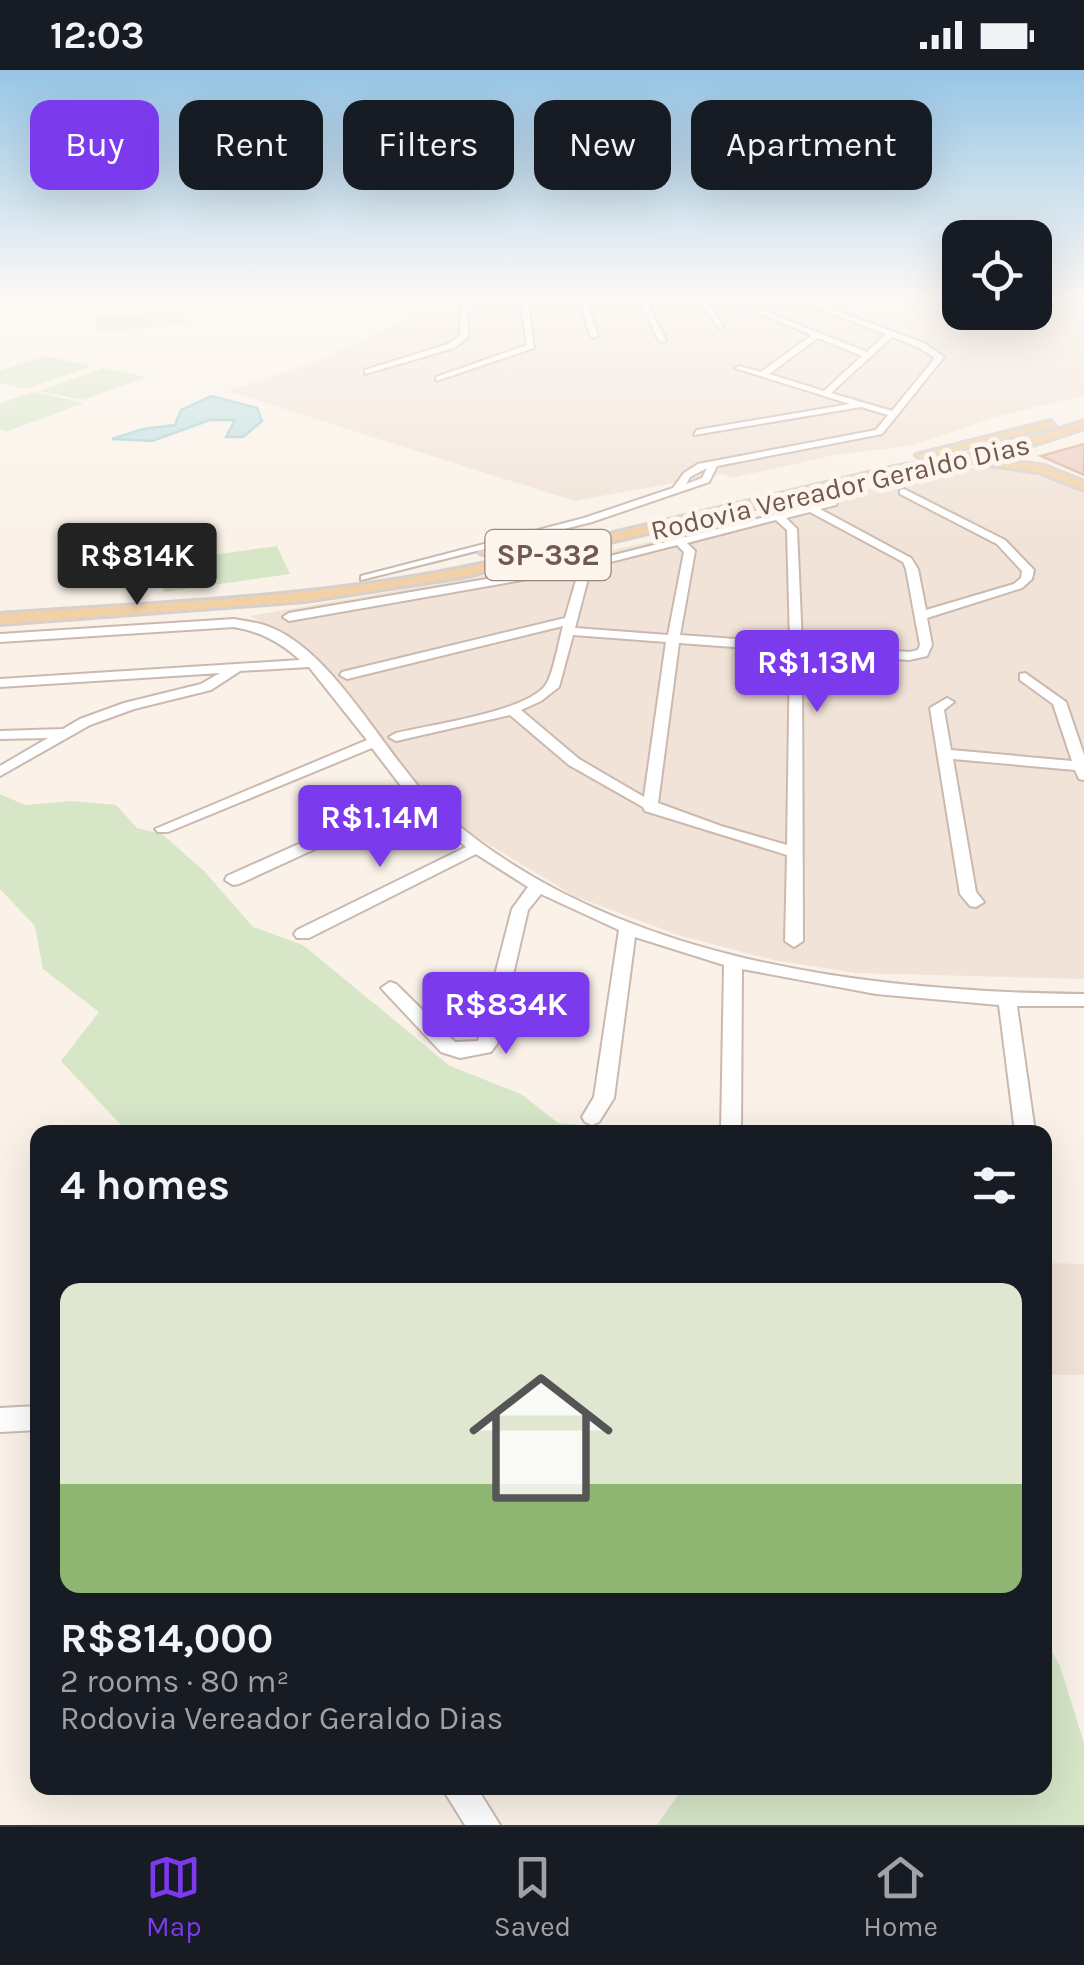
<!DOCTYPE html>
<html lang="en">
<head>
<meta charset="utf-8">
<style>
  body { margin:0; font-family:Karla,sans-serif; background:#20242c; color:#f1f3f6; height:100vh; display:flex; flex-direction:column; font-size:38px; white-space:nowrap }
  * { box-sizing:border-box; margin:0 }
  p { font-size:32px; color:#9ea1a6 }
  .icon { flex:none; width:55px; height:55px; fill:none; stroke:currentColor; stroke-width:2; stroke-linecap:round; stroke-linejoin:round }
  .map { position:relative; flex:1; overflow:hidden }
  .details { position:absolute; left:30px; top:1055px; width:1022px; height:670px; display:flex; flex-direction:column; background:#171b24; border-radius:20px; box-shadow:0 10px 40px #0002 }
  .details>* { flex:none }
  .guide { position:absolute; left:30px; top:30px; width:1025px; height:90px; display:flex; gap:20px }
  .fabs { position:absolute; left:942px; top:150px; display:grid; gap:20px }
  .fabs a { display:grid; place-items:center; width:110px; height:110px; border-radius:20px; background:#171b24; box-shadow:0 10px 40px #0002; font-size:50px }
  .price { position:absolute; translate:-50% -85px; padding:0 22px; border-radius:10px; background:#7c3aed; color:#fff; font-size:32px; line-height:65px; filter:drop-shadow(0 2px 5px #0008) }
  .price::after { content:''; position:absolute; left:50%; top:60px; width:30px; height:22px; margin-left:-15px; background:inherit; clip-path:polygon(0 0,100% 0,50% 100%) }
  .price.active { background:#222; color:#fff }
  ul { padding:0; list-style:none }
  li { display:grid; align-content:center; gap:20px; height:530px; padding:0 30px }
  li+li { border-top:2px solid #363941 }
  li span { display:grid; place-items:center; height:310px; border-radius:20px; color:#555 }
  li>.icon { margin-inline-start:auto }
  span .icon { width:180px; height:180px; fill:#fffc; stroke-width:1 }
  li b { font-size:42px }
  h2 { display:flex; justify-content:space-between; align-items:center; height:120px; padding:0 30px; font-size:42px }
  .pill { padding:0 35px; border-radius:20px; background:#171b24; box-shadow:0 10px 40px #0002; font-size:35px; line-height:90px }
  .pill.active { background:#7c3aed; color:#fff }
  .status { display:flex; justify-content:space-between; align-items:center; height:70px; padding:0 50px; background:#171b24; direction:ltr }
  .status svg { height:28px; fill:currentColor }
  .tab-bar { display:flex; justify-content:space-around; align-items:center; height:140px; border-top:2px solid #363941; background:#171b24; font-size:28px; color:#9ea1a6 }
  .tab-bar a { display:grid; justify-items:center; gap:5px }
  .tab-bar .active { color:#7c3aed }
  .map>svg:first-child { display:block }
</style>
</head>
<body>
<div class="status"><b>12:03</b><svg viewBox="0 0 49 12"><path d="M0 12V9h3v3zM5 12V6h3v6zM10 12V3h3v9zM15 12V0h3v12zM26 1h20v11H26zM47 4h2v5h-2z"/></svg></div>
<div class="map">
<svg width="1084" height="1755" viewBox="0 0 1084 1755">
  <rect width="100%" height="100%" fill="#faf2e8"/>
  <!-- residential -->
  <g fill="#f1e3d7">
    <polygon points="401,226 960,226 960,242 1035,242 1035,226 1069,226 1084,230 1084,325 992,348 913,375 834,385 732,408 723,404 574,431 228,321 315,292 407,250"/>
    <polygon points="999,397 1022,400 1084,423 1084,909 857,903 773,890 678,865 574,826 470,763 418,716 300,576 250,546 558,493 804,436 949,398"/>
    <polygon points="1045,1193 1084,1194 1084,1305 1051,1305 1045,1277"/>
  </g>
  <!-- green -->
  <g fill="#d6e6c7">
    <polygon points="180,240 191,253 101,262 93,249"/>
    <polygon points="45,286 92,296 26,319 0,313 0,301"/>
    <polygon points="103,298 146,307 83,330 40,321"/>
    <polygon points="34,322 84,333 8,361 0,359 0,333"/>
    <polygon points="277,476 290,504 164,522 156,493"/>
    <polygon points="0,724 25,735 71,731 116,735 137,758 162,764 205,802 253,857 303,875 450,996 521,1024 558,1053 659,1062 138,1062 123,1057 61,991 99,942 43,899 35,856 0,819"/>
    <polygon points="1045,1570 1060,1596 1084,1673 1084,1755 657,1755 683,1718 1045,1718"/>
  </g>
  <!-- water -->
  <polygon fill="#bedfe2" stroke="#a5cfd3" stroke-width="2.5" points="211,326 257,338 262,351 243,367 226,367 235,350 210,350 152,371 112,369 143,359 175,355 181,340"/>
  <!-- building -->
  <polygon fill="#edd0c2" stroke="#deb6a4" stroke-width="2.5" points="1084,374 1084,405 1041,386"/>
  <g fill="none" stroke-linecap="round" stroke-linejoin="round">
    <defs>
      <g id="minor">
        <path d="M451,226H458L466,233L807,229L843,226L841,230L813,232L924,273L944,287L882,364L717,396L709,412L592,452L361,510V506L584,448L673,418L684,403L698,394L876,360L888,345L861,337L694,365L697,360L850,334L735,298L739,296L761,302L812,265L744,237L746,234L867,282L886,264L804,233L709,234L723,256L719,258L702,234L648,235L666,270L662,272L658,270L642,235L588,236L598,266L594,268L590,266L581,236H528L534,278L436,311V307L527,275L521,236L467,237L468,267L454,278L365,304V300L448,274L460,266L461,236ZM892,267L918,277L935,288L892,341L831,323ZM818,268L862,286L824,321L769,304ZM707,398L702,408L686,414L690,407Z"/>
        <path d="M904,419L1005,470L1034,500L1032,509L1022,518L927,548L932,575L927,586L909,590L802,582L803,871L794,877L785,871L787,785L645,741L643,737L569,695L510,645L396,671L389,667L396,663C430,655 524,642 545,616C553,606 559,570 563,556L347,609L340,605L342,602L565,548L579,500L289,551L283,547L289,543L586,492L832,430L837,433L836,435L820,439L911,488L918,499L926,540L1014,514L1021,508L1022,501L997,474L900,424V420ZM810,442L903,492L906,499L920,575L918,580L909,582L802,574L797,459L786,448ZM776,450L787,460L790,573L680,565L695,481L687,473ZM677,475L684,482L668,565L575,558L591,497ZM573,565L666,572L644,727L579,689L521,640L541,631L559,617ZM679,573L790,581L787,775L721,756L658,733Z"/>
        <path d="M234,549C244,551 254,552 264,555C336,578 388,695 446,745C615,892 869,922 1084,924V936H1017L1035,1062H1015L999,935L876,924L742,899L741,1062H721L724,895L635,867L614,1028L599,1052L592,1055L585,1052L582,1047L594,1027L619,860L541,824L528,840L497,974L491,982L460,988L441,982L381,918L390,912L396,914L455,972L478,971L512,839L528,817L476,784L309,868H297L294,864L297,860L466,777L415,733L239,814L233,815L225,810L227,806L408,725L372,678L168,762H158L155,759L367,670L309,597L240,601L211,620L134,639L90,655L0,706V696L48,668L0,669V661L63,659L80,649L124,633L201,614L220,603L0,617V609L300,590C280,572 261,562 234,557L0,572V564Z"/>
        <polygon points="1025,603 1066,632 1084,685 1084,710 1079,709 1075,700 953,689 976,822 984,832 976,837 970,836 960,824 930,638 947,628 954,632 944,640 951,680 1072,691 1053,634 1020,610 1020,604"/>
        <polygon points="38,1336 38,1360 0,1362 0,1338"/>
        <polygon points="442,1718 477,1718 500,1755 465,1755"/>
      </g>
      <g id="major">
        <polygon points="1051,351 1055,356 922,389 916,385"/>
        <path d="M1084,351V358L994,388L1045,396L1084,412V420L1038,402L989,395L984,390L894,405L462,507L306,531L0,554V544C168,532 339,528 503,489L480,483L493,470L500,474L496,480L510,482L511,487L894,397L994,381Z"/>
      </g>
    </defs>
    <!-- minor casing -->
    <use href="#minor" stroke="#cbb9af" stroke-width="4"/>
    <!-- major casing -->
    <use href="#major" stroke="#d8d0cd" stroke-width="6"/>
    <!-- minor -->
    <use href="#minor" fill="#fff" fill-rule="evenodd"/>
    <!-- major -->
    <use href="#major" fill="#f2d1a7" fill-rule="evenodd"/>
  </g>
  <!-- sky -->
  <linearGradient id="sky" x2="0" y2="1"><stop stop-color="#97c5e6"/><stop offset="0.48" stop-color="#fdf9f5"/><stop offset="1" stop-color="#fdf9f5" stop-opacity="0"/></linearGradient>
  <rect width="1084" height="472" fill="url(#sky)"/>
  <g text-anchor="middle" stroke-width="10" stroke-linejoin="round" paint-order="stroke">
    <!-- far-street labels -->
    <g font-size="28" fill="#72584e" stroke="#fdf6ee">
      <text transform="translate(840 417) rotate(-13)" y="10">Rodovia Vereador Geraldo Dias</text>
    </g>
    <!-- shield labels -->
    <rect fill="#fdf6ee" stroke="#9c877e" stroke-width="2.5" x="485.5" y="460" width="125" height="50" rx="8"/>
    <g font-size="30" font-weight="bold" fill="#72584e">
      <text x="548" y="495">SP-332</text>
    </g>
  </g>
</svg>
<div class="fabs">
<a><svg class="icon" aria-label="locate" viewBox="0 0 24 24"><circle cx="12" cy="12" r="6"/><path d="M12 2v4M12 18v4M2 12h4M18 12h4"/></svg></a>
</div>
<b class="price active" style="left:137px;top:538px">R$814K</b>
<b class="price" style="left:817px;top:645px">R$1.13M</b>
<b class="price" style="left:380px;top:800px">R$1.14M</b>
<b class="price" style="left:506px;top:987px">R$834K</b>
<div class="guide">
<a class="pill active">Buy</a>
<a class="pill">Rent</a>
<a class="pill">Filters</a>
<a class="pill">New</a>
<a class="pill">Apartment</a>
</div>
<section class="details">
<h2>4 homes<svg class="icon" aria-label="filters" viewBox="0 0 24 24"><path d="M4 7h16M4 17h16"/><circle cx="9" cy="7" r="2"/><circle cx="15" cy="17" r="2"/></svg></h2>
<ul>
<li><span style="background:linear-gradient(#dfe7d0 65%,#8fb573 0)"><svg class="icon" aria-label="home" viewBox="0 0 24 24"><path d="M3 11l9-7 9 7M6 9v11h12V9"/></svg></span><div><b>R$814,000</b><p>2 rooms · 80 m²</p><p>Rodovia Vereador Geraldo Dias</p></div></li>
</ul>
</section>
</div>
<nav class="tab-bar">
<a class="active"><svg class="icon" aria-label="map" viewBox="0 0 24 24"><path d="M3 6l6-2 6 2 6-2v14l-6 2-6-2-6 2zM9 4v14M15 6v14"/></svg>Map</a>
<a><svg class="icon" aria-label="saved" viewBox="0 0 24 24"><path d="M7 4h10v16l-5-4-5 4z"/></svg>Saved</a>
<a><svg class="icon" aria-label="home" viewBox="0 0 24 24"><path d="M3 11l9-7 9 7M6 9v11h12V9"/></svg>Home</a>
</nav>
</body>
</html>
